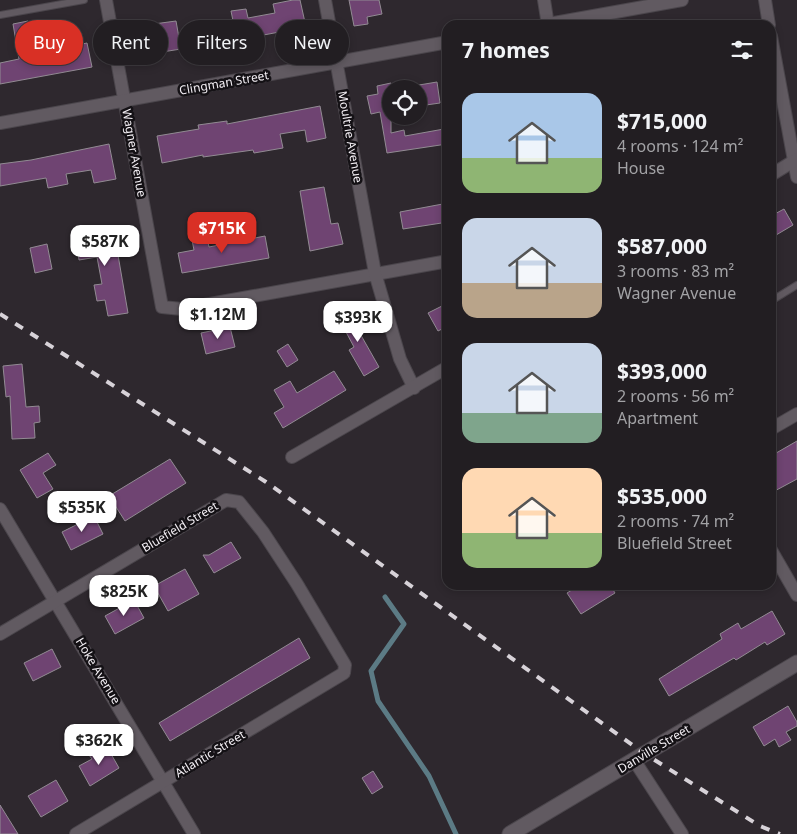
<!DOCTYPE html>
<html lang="en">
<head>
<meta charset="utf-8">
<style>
  body { margin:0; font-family:"Noto Sans",sans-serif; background:#2a272a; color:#f1f3f6; height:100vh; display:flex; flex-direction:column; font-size:19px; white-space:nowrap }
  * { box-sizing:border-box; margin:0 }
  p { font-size:16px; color:#a2a2a5 }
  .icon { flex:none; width:28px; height:28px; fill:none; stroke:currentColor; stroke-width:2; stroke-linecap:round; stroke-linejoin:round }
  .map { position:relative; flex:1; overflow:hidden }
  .side { position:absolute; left:442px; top:20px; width:334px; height:570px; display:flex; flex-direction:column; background:#221e22; border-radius:15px; box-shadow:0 2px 8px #0003,0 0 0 1px #3f3c40 }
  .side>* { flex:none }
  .banner { position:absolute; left:15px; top:20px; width:352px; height:45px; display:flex; gap:10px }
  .buttons { position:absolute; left:382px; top:80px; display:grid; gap:10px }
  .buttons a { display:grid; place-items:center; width:45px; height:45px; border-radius:50%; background:#221e22; box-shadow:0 2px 8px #0003,0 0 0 1px #3f3c40; font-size:25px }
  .price { position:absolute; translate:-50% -42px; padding:0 11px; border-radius:10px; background:#fff; color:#222; font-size:16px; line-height:32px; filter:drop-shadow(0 1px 2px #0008) }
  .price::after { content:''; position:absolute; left:50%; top:30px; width:15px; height:11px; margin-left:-8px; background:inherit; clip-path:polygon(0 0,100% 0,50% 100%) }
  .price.active { background:#d93025; color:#fff }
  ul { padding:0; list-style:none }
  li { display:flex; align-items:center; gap:15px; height:125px; padding:0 20px }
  li span { display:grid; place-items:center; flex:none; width:140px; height:100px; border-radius:15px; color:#555 }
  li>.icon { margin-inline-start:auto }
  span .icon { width:60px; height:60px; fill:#fffc; stroke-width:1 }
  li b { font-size:21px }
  h2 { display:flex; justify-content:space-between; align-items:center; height:60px; padding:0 20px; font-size:21px }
  .pill { padding:0 18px; border-radius:22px; background:#221e22; box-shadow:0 2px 8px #0003,0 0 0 1px #3f3c40; font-size:18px; line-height:45px }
  .pill.active { background:#d93025; color:#fff }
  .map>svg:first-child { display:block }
</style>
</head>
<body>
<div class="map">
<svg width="797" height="834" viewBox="0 0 797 834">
  <rect width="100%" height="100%" fill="#2e282e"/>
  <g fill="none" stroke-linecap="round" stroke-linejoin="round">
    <!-- stream -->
    <polyline stroke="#5c7b85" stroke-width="5" points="385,597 404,624 371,671 378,701 429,776 456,834"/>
  </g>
  <!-- building -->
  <g fill="#6f4472" stroke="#928b93">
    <polygon points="293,0 300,0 306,27 237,40 231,11 246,9 248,18 275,13 273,4"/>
    <polygon points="349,0 379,0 382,14 367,17 368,24 354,26"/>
    <polygon points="28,21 33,51 44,48 46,56 73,51 72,46 87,43 92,67 0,84 0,63 19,59 13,24"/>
    <polygon points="176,21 181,49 137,56 134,38 141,36 139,26"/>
    <polygon points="437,82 440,103 419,106 419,85"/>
    <polygon points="391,83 391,133 404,130 405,136 444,129 447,144 387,153 380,112 371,114 367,96 378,94 377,86"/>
    <polygon points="320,106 326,138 307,142 305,130 280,134 283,148 254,153 253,150 203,157 203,155 162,163 157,136 199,129 198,125 227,121 227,124"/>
    <polygon points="109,144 116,179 94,183 91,170 66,174 68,184 48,188 46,178 0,186 0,164 31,160"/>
    <polygon points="324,187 331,224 338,223 343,244 310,251 300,191"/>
    <polygon points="448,203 448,222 403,229 400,212"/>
    <polygon points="784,209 793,225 771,238 771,216"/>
    <polygon points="113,226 128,313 108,316 105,300 97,301 94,285 102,284 97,257 79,260 75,232"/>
    <polygon points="265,236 269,258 182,273 178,253 194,250 192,240 207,237 209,247"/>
    <polygon points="47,244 52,269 35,273 30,248"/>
    <polygon points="448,303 448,326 438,331 428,313"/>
    <polygon points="355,309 364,326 358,330 379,367 364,376 349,350 354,347 338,317"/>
    <polygon points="230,327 235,347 206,354 201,333"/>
    <polygon points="288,344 298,360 287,367 277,351"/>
    <polygon points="22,364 26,407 39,406 40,422 34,423 35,438 12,439 10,396 6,397 3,366"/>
    <polygon points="334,371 346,390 283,428 274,413 284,407 274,390 290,381 297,393"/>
    <polygon points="797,441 797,479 771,493 771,456"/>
    <polygon points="48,453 56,465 43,473 53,489 37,498 20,470"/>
    <polygon points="170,459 186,483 125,521 109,496"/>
    <polygon points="94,516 103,534 71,550 62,532"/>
    <polygon points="231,542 241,558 214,573 203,555 209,555"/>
    <polygon points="185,569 199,594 168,611 154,586"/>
    <polygon points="580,585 610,585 615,593 581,614 567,593"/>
    <polygon points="134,600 144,618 115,634 105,616"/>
    <polygon points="772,611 785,634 767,645 765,642 736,660 734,658 669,696 659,679 722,639 720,634 738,623 741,629"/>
    <polygon points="299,638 310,658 170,741 159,723"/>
    <polygon points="52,649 61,667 33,681 24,663"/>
    <polygon points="788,706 797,722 797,726 786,732 791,740 779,747 775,739 764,746 753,727"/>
    <polygon points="106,745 119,768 90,786 79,766 92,759 89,755"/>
    <polygon points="373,771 383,787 372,794 362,778"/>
    <polygon points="56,780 68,801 41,817 28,796"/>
    <polygon points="0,805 18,834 0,834"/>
  </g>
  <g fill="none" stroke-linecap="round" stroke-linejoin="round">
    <defs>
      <g id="service">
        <polyline points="0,15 84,0"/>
        <polyline points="771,301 797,285"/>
      </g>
      <g id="minor">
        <polyline points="106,0 162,307 182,309 448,261"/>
        <polyline points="325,0 375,273 400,359 414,388"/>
        <polyline points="544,0 548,25"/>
        <polyline points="765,0 769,25"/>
        <polyline points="543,25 682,0"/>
        <polyline points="771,36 797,177"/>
        <polyline points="0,123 448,42"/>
        <polyline points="771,175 797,159"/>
        <polyline points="771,429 797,414"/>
        <polyline points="292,457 448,367"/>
        <polyline points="0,509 194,834"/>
        <polyline points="771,550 797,595"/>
        <polyline points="0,634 226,500 239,502 263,532 297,584 345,665 344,673 76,834"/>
        <polyline points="634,760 682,834"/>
      </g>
      <polyline id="tertiary" points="510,834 797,663"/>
    </defs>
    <!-- service casing -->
    <use href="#service" stroke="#4b464c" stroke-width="8"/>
    <!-- minor casing -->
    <use href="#minor" stroke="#4b464c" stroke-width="14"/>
    <!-- tertiary casing -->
    <use href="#tertiary" stroke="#4b464c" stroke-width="17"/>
    <!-- service -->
    <use href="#service" stroke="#615a61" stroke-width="6"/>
    <!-- minor -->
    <use href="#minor" stroke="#615a61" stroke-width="12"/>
    <!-- tertiary -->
    <use href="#tertiary" stroke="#615a61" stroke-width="15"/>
    <!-- rail -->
    <polyline stroke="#d7d2d8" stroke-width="4" stroke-dasharray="9 9" stroke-linecap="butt" points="0,314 266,482 645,754 760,826 780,834"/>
  </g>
  <g text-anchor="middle" stroke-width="5" stroke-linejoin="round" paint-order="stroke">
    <!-- street labels -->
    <g font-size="12" fill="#f4f0f5" stroke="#141115">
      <text transform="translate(224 83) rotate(-10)" y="4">Clingman Street</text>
      <text transform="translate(350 137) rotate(80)" y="4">Moultrie Avenue</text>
      <text transform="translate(134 153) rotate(80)" y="4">Wagner Avenue</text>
      <text transform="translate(180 527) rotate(-31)" y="4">Bluefield Street</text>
      <text transform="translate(98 671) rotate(59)" y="4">Hoke Avenue</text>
      <text transform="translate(654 749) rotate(-31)" y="4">Danville Street</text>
      <text transform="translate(210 754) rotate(-31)" y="4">Atlantic Street</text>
    </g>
  </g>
</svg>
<div class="buttons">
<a><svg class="icon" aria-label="locate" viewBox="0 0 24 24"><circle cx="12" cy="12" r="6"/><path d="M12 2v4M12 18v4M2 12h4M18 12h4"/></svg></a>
</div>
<b class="price active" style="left:222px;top:254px">$715K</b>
<b class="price" style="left:105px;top:267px">$587K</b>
<b class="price" style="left:218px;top:340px">$1.12M</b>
<b class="price" style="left:358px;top:343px">$393K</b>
<b class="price" style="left:82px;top:533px">$535K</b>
<b class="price" style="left:124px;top:617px">$825K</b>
<b class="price" style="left:99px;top:766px">$362K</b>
<div class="banner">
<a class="pill active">Buy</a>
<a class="pill">Rent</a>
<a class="pill">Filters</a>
<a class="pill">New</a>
</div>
<section class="side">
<h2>7 homes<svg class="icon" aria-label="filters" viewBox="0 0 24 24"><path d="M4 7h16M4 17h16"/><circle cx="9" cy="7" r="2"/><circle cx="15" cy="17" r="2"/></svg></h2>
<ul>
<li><span style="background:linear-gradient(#a9c7e8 65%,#8fb573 0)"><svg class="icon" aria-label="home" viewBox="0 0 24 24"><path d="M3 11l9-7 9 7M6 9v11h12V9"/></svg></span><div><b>$715,000</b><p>4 rooms · 124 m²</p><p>House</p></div></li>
<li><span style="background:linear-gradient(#c9d6e8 65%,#b9a48a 0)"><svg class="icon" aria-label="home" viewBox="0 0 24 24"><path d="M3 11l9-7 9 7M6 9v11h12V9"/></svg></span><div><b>$587,000</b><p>3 rooms · 83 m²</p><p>Wagner Avenue</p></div></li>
<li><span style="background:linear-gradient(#c9d6e8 70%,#7fa58c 0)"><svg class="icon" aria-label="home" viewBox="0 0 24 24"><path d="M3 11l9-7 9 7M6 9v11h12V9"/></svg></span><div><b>$393,000</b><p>2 rooms · 56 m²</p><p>Apartment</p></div></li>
<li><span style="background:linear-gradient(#ffd9b3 65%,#8fb573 0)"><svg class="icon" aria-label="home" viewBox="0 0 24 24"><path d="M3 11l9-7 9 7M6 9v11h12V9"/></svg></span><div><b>$535,000</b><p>2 rooms · 74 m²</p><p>Bluefield Street</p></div></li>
</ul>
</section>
</div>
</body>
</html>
